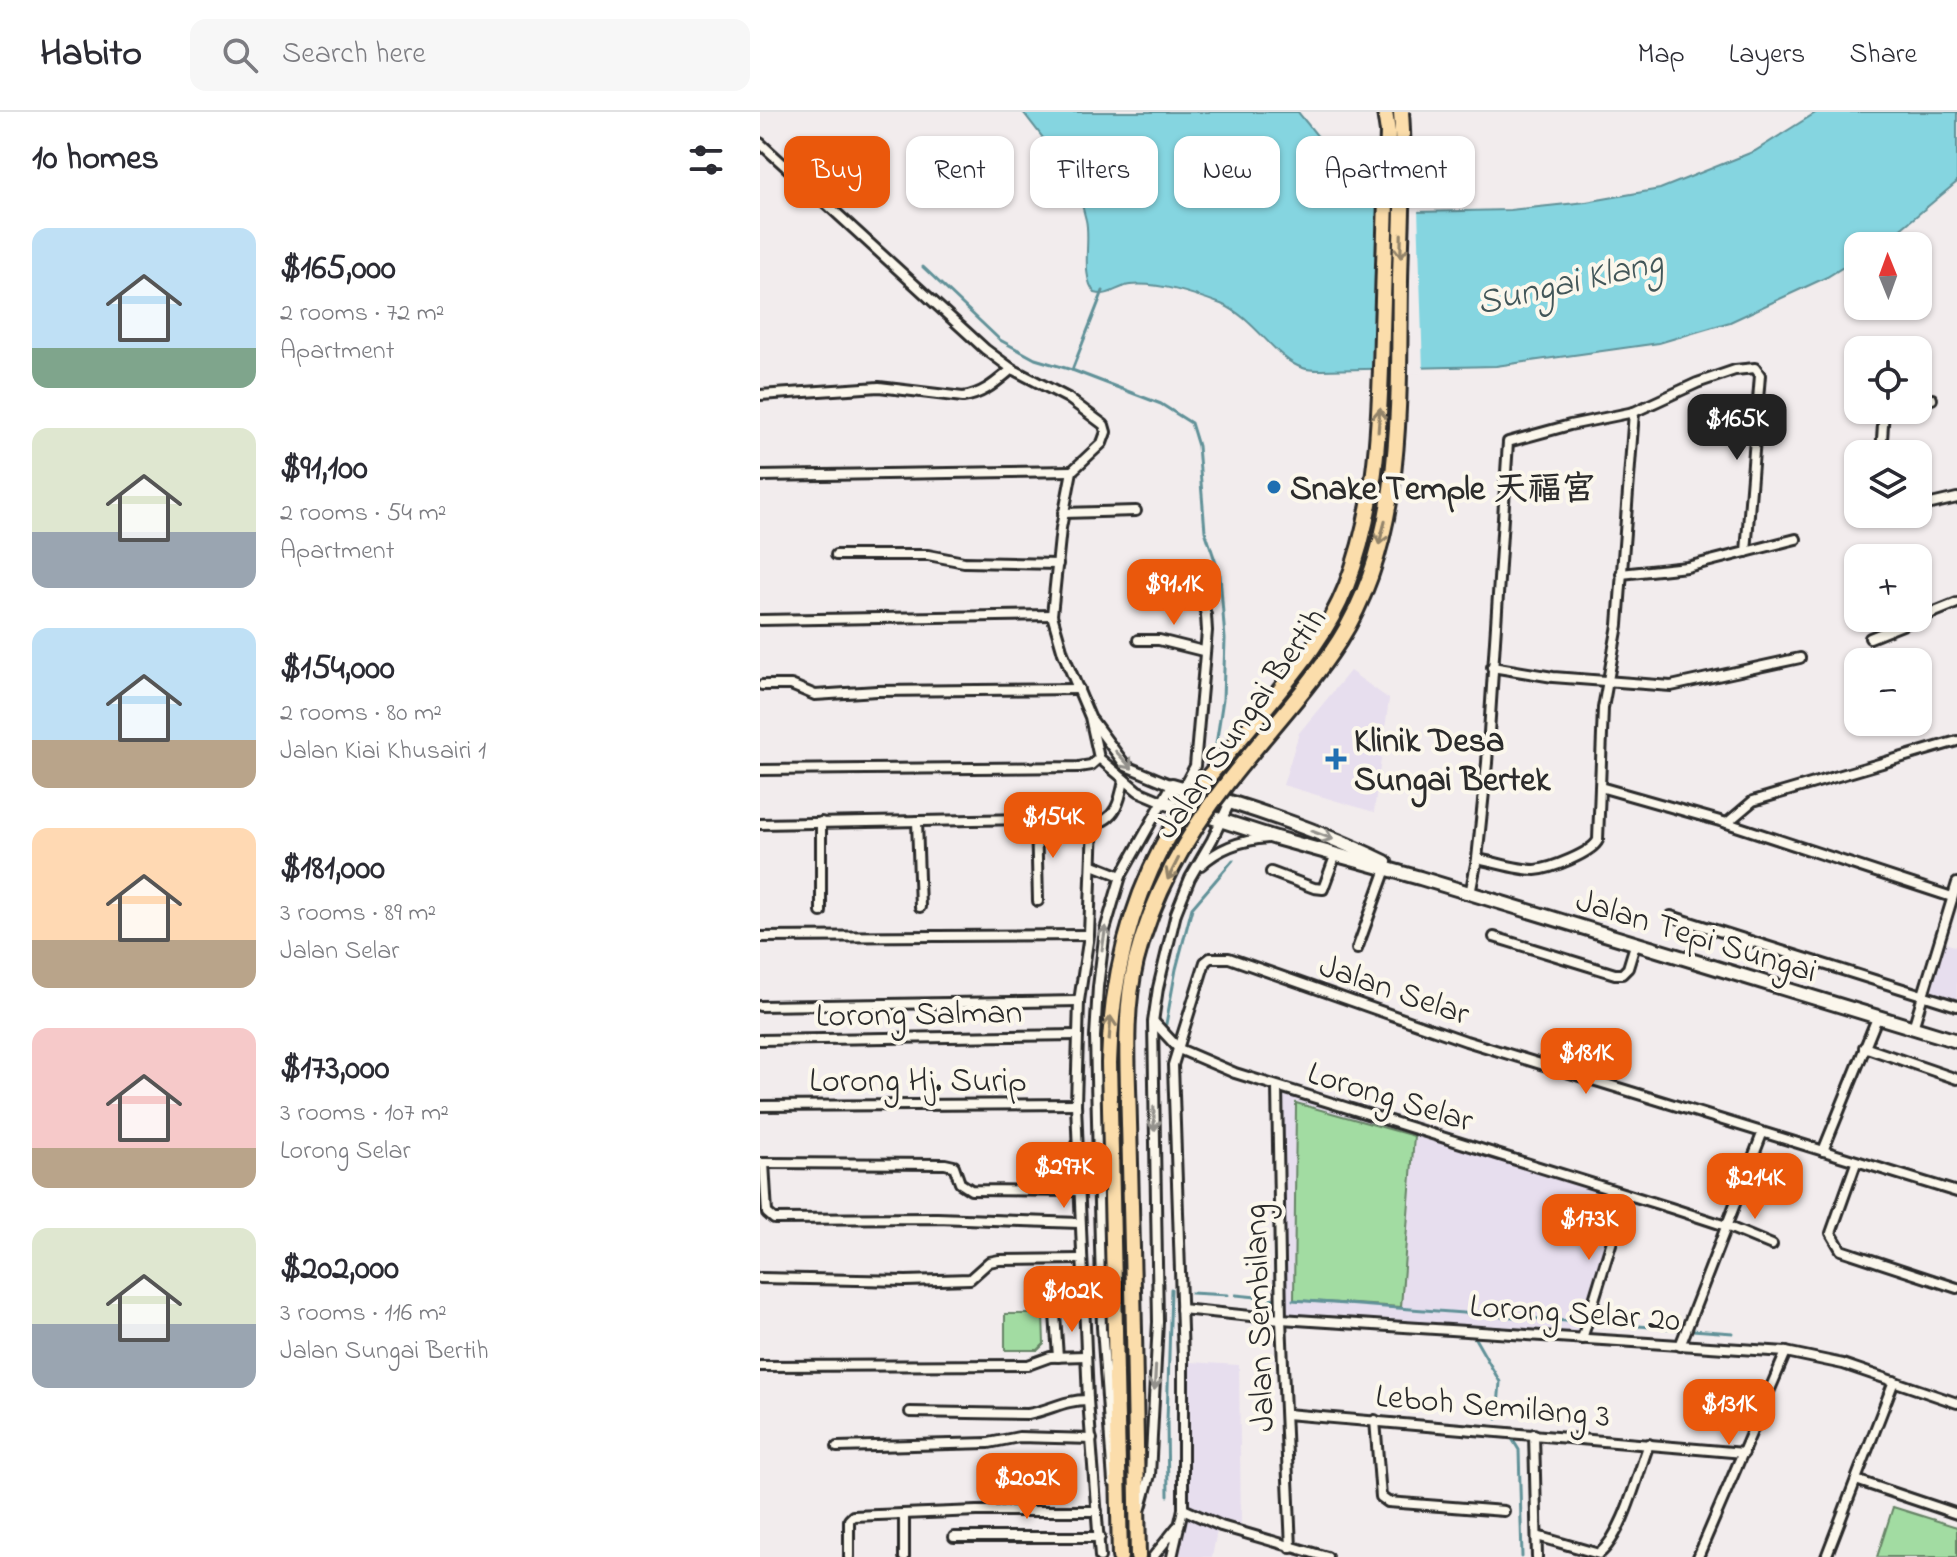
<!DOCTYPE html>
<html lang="en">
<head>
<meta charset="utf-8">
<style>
  body { margin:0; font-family:"Indie Flower","LXGW WenKai TC",sans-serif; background:#f7f7f7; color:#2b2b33; height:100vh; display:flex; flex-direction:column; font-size:30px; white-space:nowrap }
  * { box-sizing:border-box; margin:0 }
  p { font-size:26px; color:#7c7c81 }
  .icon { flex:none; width:44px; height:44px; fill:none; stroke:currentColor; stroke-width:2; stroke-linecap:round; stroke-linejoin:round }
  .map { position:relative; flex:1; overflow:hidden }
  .panel { display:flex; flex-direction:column; background:#fff; width:760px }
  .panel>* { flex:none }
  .guide { position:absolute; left:24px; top:24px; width:760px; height:72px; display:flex; gap:16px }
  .needle { width:52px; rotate:359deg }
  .controls { position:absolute; left:1084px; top:120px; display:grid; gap:16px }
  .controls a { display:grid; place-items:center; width:88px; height:88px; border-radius:16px; background:#fff; box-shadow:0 2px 6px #0004; font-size:40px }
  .price { position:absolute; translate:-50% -68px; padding:0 18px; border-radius:16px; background:#ea580c; color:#fff; font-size:26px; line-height:52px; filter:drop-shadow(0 2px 4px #0008) }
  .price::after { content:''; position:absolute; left:50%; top:48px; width:24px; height:18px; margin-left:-12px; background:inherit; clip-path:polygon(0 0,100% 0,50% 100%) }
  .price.selected { background:#222; color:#fff }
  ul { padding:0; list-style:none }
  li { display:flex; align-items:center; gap:24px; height:200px; padding:0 32px }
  li span { display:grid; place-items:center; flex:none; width:224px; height:160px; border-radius:16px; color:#555 }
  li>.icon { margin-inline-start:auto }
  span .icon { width:96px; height:96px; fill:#fffc; stroke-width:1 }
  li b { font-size:34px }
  h2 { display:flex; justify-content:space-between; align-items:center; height:96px; padding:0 32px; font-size:34px }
  .pill { padding:0 28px; border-radius:16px; background:#fff; box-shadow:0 2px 6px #0004; font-size:28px; line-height:72px }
  .pill.selected { background:#ea580c; color:#fff }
  header { display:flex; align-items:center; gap:48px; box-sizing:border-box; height:112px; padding:0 40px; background:#fff; border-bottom:2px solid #e1e1e2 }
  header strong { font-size:38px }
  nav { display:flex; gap:44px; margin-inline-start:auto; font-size:28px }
  .search { width:560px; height:72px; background:#f7f7f7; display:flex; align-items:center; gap:20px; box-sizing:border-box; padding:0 28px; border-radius:16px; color:#7c7c81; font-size:30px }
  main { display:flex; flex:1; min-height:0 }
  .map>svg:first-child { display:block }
</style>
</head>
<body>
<header>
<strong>Habito</strong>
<div class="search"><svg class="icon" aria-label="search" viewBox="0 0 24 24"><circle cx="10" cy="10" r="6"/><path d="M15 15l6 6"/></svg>Search here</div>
<nav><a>Map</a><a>Layers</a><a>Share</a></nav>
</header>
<main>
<section class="panel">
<h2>10 homes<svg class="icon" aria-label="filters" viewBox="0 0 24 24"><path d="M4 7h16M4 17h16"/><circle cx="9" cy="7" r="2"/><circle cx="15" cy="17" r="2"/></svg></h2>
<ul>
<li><span style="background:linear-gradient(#bfe0f5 75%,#7fa58c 0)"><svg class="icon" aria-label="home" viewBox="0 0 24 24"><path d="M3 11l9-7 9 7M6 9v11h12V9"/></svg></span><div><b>$165,000</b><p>2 rooms · 72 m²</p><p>Apartment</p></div></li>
<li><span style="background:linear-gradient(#dfe7d0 65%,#9aa5b1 0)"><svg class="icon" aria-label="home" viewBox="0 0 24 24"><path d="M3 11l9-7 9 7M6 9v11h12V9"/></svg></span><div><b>$91,100</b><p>2 rooms · 54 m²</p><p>Apartment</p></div></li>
<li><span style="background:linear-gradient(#bfe0f5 70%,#b9a48a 0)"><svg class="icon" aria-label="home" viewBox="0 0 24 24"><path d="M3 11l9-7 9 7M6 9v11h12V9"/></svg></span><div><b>$154,000</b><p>2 rooms · 80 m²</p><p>Jalan Kiai Khusairi 1</p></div></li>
<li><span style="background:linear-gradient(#ffd9b3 70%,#b9a48a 0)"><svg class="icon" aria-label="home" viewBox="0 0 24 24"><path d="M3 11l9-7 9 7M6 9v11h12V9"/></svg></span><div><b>$181,000</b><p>3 rooms · 89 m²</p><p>Jalan Selar</p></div></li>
<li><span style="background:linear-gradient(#f6c9c9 75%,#b9a48a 0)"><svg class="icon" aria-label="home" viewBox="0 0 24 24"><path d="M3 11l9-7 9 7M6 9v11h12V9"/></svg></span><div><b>$173,000</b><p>3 rooms · 107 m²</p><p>Lorong Selar</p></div></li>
<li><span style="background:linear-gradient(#dfe7d0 60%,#9aa5b1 0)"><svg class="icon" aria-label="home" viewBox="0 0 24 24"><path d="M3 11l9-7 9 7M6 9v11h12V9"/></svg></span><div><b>$202,000</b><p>3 rooms · 116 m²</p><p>Jalan Sungai Bertih</p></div></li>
</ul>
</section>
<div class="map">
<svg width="1197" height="1445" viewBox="0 0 1197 1445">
  <rect width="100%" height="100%" fill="#f2eced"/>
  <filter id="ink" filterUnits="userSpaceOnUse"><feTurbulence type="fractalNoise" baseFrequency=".0125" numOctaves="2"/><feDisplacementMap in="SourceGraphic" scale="16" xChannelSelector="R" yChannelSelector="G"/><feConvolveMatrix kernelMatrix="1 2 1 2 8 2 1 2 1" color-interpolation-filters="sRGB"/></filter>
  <g filter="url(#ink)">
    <!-- built -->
    <g fill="#e7deee">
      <polygon points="590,559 629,587 614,700 523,673 539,621"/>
      <polygon points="1182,830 1197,835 1197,890 1167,879"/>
      <polygon points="522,975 865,1081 821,1222 525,1204"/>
      <polygon points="430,1250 479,1253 481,1415 459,1408 452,1445 418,1445 430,1392"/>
    </g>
    <!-- green -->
    <g fill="#a2dca2" stroke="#668466" stroke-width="2">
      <polygon points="536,991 654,1024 641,1195 534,1188"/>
      <polygon points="245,1202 283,1202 284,1232 278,1238 245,1238"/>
      <polygon points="1133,1395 1197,1415 1197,1445 1117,1445"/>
    </g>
    <!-- water -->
    <path fill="#85d5e0" stroke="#619198" stroke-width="2" d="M263,0H538L597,73L618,90L654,100L750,98L826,90L900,77L995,39L1057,0H1197V70L1125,130L1119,134H1098V146L1067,165L970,210L899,231L736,254L561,258C555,258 548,258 543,256C517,249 494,205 461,192C434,182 399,170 370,173C356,175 350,185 335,181C320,164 331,129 326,108C318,68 287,31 263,0Z"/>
    <!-- pier -->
    <polygon fill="#f2eced" points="617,84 658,96 663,260 611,262"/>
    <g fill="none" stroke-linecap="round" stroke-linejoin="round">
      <!-- stream -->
      <g stroke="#619198" stroke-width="3">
        <polyline points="163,155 240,228 275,247 312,258"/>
        <polyline points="343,179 312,258 401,292 431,311 438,334 445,419 460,463 465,527 463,587 455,639"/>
        <polyline points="406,912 416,857 432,796 473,748"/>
        <polyline points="431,1181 468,1183"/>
        <polyline points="476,1183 517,1187"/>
        <polyline points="533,1188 819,1210"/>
        <polyline points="829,1210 869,1213"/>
        <polyline points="878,1214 918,1217"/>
        <polyline points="932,1218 973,1221"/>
        <polyline points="713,1223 740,1270 737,1307"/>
        <polyline points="751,1325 759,1338 762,1445"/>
        <polyline points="408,1384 407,1309 411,1177"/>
      </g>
      <defs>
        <g id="minor">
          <polyline points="0,31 225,237 252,257 308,286 344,313 346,320 342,331 312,359 301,416 292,503 303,541 330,605 339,646 378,679 404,690"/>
          <path d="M0,283L119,275L203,285C224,282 236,270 252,257"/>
          <polyline points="1158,290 1172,287"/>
          <polyline points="1121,342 1124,298"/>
          <polyline points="0,364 312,359"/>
          <polyline points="1158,395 1197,386"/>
          <polyline points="303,401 376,399"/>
          <polyline points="1117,402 1117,405 1130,402"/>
          <polyline points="76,443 168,443 204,450 298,452"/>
          <polyline points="861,462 927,455 1036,427"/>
          <polyline points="0,508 292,503"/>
          <polyline points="1110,526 1197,491"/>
          <polyline points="378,528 399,528 443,539"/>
          <polyline points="732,555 793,565 911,574 1040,546"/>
          <polyline points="2,573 31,573 55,583 117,579 319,577"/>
          <polyline points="332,608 366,654 412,673 361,764 345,818 338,875 335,925 342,1215 353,1370"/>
          <polyline points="0,658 319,655 331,653 339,646"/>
          <polyline points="840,675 967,711 1192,785"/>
          <polyline points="423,676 435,654 447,519 446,503 441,485"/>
          <polyline points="276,706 278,789"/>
          <polyline points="157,709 160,795"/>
          <polyline points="967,711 993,689 1197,629"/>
          <polyline points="0,712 316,706 333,712 329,823 319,889 316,992 328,1288 340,1445"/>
          <path d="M333,712C356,708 360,689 364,668"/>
          <path d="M717,747C735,750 757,758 775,758C790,757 832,741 838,728L843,596L858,513L874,300"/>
          <polyline points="333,753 361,764"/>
          <path d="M441,753C460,735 482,728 508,726"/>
          <polyline points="511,760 554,776 563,777 576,742"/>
          <polyline points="710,782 717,747 727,651 748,330 810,313 874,300 937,271 975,258 995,256 1000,263 986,440"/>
          <polyline points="61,800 61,710"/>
          <polyline points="911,804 1197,894"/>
          <polyline points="0,825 329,823"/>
          <polyline points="734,825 855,862 862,862 868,856 875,833"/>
          <polyline points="597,837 626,757"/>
          <polyline points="0,894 319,889"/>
          <polyline points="394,910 419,937 475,961 911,1096 966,1114 1012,1133"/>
          <polyline points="1153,916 1197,771"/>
          <polyline points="0,928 318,923"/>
          <polyline points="1104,935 1197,967"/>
          <polyline points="517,975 521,1207 531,1436"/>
          <polyline points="0,994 316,992"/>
          <polyline points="1063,1039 1117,906"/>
          <polyline points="1,1051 185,1052 194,1054 200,1071 211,1078 320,1079"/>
          <polyline points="4,1051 7,1101 14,1107 177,1106 320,1111"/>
          <polyline points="1096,1051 1071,1121 1081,1138 1197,1176"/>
          <polyline points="0,1166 146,1169 210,1167 229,1150 239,1148 321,1147"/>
          <polyline points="421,1197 521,1207 1026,1240 1083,1252 1197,1291"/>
          <polyline points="295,1202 298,1245"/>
          <polyline points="822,1227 866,1083"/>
          <polyline points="920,1234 1002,1022"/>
          <polyline points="0,1254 268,1253 290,1245 326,1244"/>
          <path d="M150,1300L268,1302C291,1298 303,1288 328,1288"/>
          <polyline points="526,1302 984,1341"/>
          <polyline points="615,1308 621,1385 628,1390 744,1399"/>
          <polyline points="774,1322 777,1445"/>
          <polyline points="77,1335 229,1331 259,1325 332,1327"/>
          <polyline points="1096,1368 1197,1402"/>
          <polyline points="381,1396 390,1363 398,1210 393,910 398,876 416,801 430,766 452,728 470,690"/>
          <polyline points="423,1397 461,1414 567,1445"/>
          <path d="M777,1424L839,1442C864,1421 877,1363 889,1332"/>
          <polyline points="194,1425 340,1425"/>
          <polyline points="89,1445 89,1408 93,1404 217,1399 337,1399"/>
          <polyline points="144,1445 144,1403"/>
          <polyline points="393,1445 417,1415"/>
          <polyline points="412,1445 423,1397 423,1247 413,953 445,850 450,846 469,846 706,929 1197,1080"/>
          <polyline points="938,1445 1026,1240"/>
          <polyline points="1066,1445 1134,1269"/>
        </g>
        <g id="secondary">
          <path d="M412,673C484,693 557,717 625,750"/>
          <polyline points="404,690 516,726 660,766 1197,929"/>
        </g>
        <g id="primary">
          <polyline points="355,1218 360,1445"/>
          <polyline points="374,1219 378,1445"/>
        </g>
      </defs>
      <!-- minor casing -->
      <use href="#minor" stroke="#2b2b2b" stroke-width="14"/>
      <!-- secondary casing -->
      <use href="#secondary" stroke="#2b2b2b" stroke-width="18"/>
      <!-- primary casing -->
      <use href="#primary" stroke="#2b2b2b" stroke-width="20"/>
      <!-- minor -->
      <use href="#minor" stroke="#fbf7ec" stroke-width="8"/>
      <!-- secondary -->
      <use href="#secondary" stroke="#fbf7ec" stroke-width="12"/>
      <!-- primary -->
      <use href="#primary" stroke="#fbddab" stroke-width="14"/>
      <defs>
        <g id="primary-bridge">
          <path d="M355,1218L349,951C351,865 371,784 416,710C438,674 468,642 494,610C528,568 566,526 586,475C618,393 620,307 622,220C624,153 626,87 628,20L625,0"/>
          <path d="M374,1219C372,1149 371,1080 369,1011C368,957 363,902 376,849C392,785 426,723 467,671C504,623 546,580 579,529C646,424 638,287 640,169C641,113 645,56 641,0"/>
        </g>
      </defs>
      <!-- primary-bridge casing -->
      <use href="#primary-bridge" stroke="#2b2b2b" stroke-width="20" stroke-linecap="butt"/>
      <!-- primary-bridge -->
      <use href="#primary-bridge" stroke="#fbddab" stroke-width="14"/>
    </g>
    <!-- one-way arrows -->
    <defs><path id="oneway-shaft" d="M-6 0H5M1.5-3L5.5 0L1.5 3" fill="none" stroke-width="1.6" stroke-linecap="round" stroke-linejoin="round" transform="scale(2)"/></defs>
    <g stroke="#93846b">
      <use href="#oneway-shaft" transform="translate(641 134) rotate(91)"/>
      <use href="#oneway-shaft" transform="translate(619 308) rotate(-86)"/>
      <use href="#oneway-shaft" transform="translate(622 421) rotate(105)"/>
      <use href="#oneway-shaft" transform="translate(413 757) rotate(117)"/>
      <use href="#oneway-shaft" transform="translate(350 916) rotate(-86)"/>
    </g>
    <g stroke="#93918c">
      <use href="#oneway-shaft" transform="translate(364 648) rotate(47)"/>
      <use href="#oneway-shaft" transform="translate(562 723) rotate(21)"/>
      <use href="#oneway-shaft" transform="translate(344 826) rotate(-81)"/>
      <use href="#oneway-shaft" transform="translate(394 1007) rotate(89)"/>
      <use href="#oneway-shaft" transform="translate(395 1266) rotate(93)"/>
    </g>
  </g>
  <!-- markers -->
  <g fill="#1f6fb2" stroke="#fbf7ec" stroke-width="3">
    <circle cx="514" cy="375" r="8"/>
    <path d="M572 635h8v8h8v8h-8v8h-8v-8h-8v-8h8z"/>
  </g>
  <g text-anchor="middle" stroke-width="8" stroke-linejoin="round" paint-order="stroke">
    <!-- poi labels -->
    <g font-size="34" font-weight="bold" fill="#2b2b2b" stroke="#fbf7ec" text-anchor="start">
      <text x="530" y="387">Snake Temple 天福宫</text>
      <text x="594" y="639">Klinik Desa<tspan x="594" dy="39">Sungai Bertek</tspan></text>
    </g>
    <!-- street labels -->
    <g font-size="34" fill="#2b2b2b" stroke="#fbf7ec">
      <text transform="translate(479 610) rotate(-55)" y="12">Jalan Sungai Bertih</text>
      <text transform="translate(937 822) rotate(17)" y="12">Jalan Tepi Sungai</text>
      <text transform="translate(635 876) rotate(19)" y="12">Jalan Selar</text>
      <text transform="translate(159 900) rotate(-1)" y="12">Lorong Salman</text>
      <text x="158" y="979">Lorong Hj. Surip</text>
      <text transform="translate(631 983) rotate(17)" y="12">Lorong Selar</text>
      <text transform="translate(815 1199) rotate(4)" y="12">Lorong Selar 20</text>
      <text transform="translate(497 1206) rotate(-92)" y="12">Jalan Sembilang</text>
      <text transform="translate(733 1292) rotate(5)" y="12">Leboh Semilang 3</text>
    </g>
    <!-- water labels -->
    <g font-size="36" font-style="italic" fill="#425658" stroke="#fbf7ec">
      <text transform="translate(809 168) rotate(-13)" y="13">Sungai Klang</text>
    </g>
  </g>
</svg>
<div class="controls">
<a><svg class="needle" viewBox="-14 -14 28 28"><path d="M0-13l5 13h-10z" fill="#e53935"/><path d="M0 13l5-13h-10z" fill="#7c7c81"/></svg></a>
<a><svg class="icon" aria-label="locate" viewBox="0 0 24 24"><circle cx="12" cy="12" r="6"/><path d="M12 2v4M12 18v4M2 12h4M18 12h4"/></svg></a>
<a><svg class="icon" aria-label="layers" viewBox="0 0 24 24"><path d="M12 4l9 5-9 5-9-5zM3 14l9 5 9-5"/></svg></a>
<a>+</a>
<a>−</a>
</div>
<b class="price selected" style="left:977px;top:350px">$165K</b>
<b class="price" style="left:414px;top:515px">$91.1K</b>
<b class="price" style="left:293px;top:748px">$154K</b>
<b class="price" style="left:826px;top:984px">$181K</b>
<b class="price" style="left:304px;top:1098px">$297K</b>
<b class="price" style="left:995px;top:1109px">$214K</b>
<b class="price" style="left:829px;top:1150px">$173K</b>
<b class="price" style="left:312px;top:1222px">$102K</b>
<b class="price" style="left:969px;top:1335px">$131K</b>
<b class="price" style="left:267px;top:1409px">$202K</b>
<div class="guide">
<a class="pill selected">Buy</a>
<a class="pill">Rent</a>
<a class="pill">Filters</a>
<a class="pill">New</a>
<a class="pill">Apartment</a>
</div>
</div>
</main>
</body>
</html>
